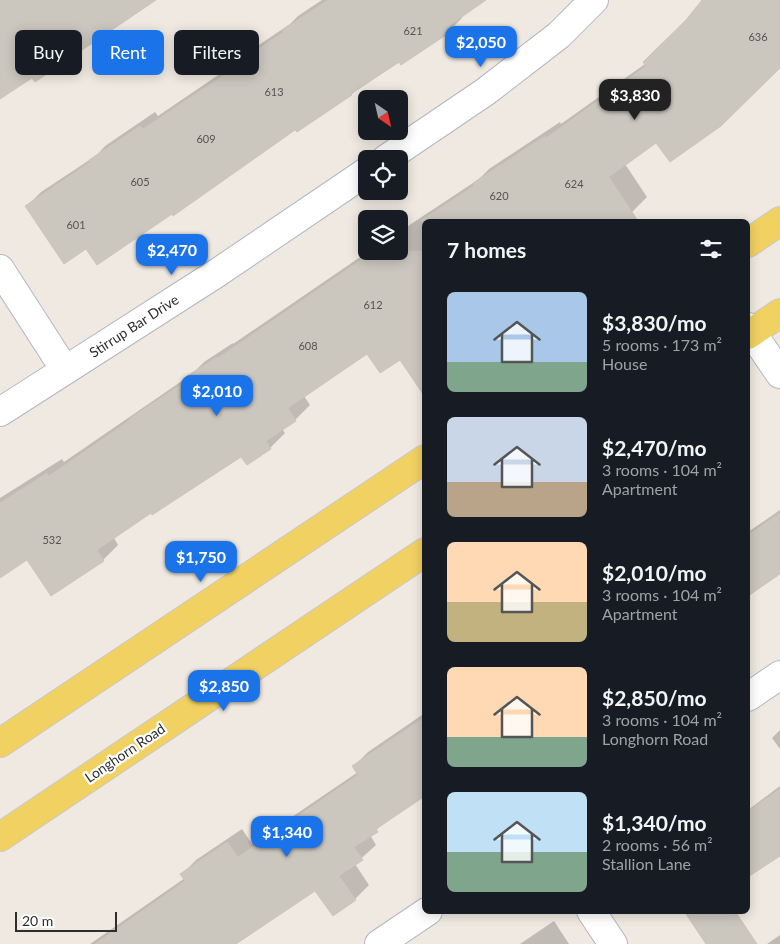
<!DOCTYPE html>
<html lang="en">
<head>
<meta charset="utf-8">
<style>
  body { margin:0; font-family:Lato,sans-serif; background:#242831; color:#f1f3f6; height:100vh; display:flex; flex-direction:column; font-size:19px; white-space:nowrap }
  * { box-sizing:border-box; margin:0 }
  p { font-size:16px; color:#9ea1a6 }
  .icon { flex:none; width:28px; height:28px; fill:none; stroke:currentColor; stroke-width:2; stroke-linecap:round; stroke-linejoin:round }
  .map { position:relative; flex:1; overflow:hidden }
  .sheet { position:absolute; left:422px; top:219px; width:328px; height:695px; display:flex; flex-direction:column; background:#171b24; border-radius:8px; box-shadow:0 2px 12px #0003 }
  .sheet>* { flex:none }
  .banner { position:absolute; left:15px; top:30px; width:332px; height:45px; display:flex; gap:10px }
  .needle { width:32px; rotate:146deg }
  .buttons { position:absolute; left:358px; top:90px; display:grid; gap:10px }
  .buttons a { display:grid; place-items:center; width:50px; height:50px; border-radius:8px; background:#171b24; box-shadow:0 2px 12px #0003; font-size:25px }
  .scale { position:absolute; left:15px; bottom:12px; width:102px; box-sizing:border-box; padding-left:5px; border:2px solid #2e2e2e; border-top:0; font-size:14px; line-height:18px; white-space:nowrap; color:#2e2e2e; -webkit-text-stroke:4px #fff; paint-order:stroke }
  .price { position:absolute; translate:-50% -42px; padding:0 11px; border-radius:10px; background:#1a73e8; color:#fff; font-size:16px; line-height:32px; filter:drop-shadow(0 1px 2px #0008) }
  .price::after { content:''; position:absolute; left:50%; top:30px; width:15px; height:11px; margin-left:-8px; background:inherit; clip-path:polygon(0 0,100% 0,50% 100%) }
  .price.current { background:#222; color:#fff }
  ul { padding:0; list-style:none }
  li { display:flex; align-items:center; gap:15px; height:125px; padding:0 25px }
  li span { display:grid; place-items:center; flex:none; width:140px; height:100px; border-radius:8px; color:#555 }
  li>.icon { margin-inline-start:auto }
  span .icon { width:60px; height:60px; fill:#fffc; stroke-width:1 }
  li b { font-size:21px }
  h2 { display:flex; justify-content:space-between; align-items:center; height:60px; padding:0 25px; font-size:21px }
  .tag { padding:0 18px; border-radius:8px; background:#171b24; box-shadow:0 2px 12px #0003; font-size:18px; line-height:45px }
  .tag.current { background:#1a73e8; color:#fff }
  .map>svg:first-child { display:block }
</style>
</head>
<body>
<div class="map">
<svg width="780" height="944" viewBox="0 0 780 944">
  <rect width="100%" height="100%" fill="#efe9e1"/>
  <!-- shadow -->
  <g fill="#0003">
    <polygon points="322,0 484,0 461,16 462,18 448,32 358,88 352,94 297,130 296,128 172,212 87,248 27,206 41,192 97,155 105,146 155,112 158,116 227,69 238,59 290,24 298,16"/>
    <polygon points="703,0 780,0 780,67 656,141 625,164 647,197 632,212 618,221 425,221 425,354 400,358 367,353 304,396 310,405 295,420 282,429 285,433 270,448 241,455 151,512 114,538 118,545 103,560 51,594 27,558 0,577 0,498 62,459 64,462 192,374 204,362 233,343 233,344 369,251 399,251 399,232 479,179 489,169 560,122 561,124 645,64 687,20"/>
    <polygon points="780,510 780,572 748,594 748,532"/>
    <polygon points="425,713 425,800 422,796 390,818 370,835 376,845 355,864 369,885 355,899 316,889 234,944 90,944 185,878 182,874 196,860 242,829 252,844 358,772 354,766 368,752"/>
    <polygon points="780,730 780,749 772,738"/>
    <polygon points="780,786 780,854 748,876 748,810"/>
    <polygon points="554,921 569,944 520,944"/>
    <polygon points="780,935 780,944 767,944"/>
  </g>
  <!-- building -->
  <g fill="#cbc7bf" stroke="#cbc5ba">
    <polygon points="0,0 156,0 35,82 32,78 0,99"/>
    <polygon points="328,0 486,0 446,28 449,33 401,65 399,62 351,94 352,95 297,132 295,130 173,216 172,214 97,265 86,249 64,264 25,206 90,162 89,160 140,126 143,129 224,75 222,73 284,32 282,30"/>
    <polygon points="702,0 780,0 780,68 721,126 670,162 656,143 609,177 638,221 420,221 474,186 473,183 545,136 546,138 646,66 643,62 686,20"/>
    <polygon points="374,251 425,251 425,397 400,360 380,373 367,354 288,408 296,421 266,441 271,449 247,465 241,457 152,515 151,513 97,550 104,561 51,596 27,560 0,578 0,503 47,473 49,476 130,420 129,419 189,379 187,376 217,357 218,358"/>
    <polygon points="780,513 780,574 748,596 748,535"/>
    <polygon points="425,717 425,796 376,829 378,832 354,847 363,860 339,876 356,900 333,916 315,891 236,944 95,944 185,881 180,874 227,842 238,857 358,775 352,766"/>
    <polygon points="780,789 780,856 748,877 748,811"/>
    <polygon points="684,911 735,911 757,944 706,944"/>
  </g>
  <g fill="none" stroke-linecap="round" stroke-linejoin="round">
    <defs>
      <g id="minor">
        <polyline points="386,159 485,92 559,35 594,0"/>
        <polyline points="0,269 65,370"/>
        <polyline points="748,327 780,374"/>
        <polyline points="0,412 217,273 366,172"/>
        <polyline points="748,697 780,675"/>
        <polyline points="591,911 613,944"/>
        <polyline points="379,944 428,911"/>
      </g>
      <g id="major">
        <polyline points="748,243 780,221"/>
        <polyline points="748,335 780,313"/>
        <polyline points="0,743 425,459"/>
        <polyline points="0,837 425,552"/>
      </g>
    </defs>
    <!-- minor casing -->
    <use href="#minor" stroke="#b4b7c1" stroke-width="30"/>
    <!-- major casing -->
    <use href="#major" stroke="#c9c9c9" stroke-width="30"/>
    <!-- minor -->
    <use href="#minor" stroke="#fff" stroke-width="28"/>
    <!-- major -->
    <use href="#major" stroke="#f2d163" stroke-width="28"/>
  </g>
  <g text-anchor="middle" stroke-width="4.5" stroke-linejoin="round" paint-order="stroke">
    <!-- number labels -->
    <g font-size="11" fill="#555452">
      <text x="413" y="35">621</text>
      <text x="758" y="41">636</text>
      <text x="274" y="96">613</text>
      <text x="206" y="143">609</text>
      <text x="140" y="186">605</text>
      <text x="574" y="188">624</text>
      <text x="499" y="200">620</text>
      <text x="76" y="229">601</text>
      <text x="373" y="309">612</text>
      <text x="308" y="350">608</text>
      <text x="52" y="544">532</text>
    </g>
    <!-- street labels -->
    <g font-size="14" fill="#2e2e2e" stroke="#fff">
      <text transform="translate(134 326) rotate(-33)" y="5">Stirrup Bar Drive</text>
      <text transform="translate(125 753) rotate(-34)" y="5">Longhorn Road</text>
    </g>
  </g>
</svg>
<div class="buttons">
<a><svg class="needle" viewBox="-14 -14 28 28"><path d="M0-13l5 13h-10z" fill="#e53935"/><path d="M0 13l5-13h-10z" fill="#9ea1a6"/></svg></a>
<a><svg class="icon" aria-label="locate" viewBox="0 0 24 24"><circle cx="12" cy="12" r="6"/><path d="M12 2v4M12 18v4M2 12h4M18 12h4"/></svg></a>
<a><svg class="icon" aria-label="layers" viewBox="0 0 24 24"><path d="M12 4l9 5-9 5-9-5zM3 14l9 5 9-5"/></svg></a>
</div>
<div class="scale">20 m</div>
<b class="price" style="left:481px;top:68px">$2,050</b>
<b class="price current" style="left:635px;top:121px">$3,830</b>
<b class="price" style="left:172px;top:276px">$2,470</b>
<b class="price" style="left:217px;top:417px">$2,010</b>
<b class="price" style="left:201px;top:583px">$1,750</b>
<b class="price" style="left:224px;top:712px">$2,850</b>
<b class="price" style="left:287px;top:858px">$1,340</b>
<div class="banner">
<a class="tag">Buy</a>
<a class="tag current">Rent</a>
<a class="tag">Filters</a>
</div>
<section class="sheet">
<h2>7 homes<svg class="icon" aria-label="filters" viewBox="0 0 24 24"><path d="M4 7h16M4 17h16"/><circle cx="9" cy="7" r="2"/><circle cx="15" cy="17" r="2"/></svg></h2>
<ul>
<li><span style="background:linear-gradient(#a9c7e8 70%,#7fa58c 0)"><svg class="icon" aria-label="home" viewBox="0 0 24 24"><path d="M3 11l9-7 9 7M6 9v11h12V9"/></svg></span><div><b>$3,830/mo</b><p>5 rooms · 173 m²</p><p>House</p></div></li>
<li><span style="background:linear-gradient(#c9d6e8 65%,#b9a48a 0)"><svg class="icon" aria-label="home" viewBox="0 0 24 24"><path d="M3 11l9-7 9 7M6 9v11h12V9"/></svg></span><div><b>$2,470/mo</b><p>3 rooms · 104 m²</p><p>Apartment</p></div></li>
<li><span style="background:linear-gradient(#ffd9b3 60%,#c2b280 0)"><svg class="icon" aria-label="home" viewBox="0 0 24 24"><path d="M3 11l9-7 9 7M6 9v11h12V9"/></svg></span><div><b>$2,010/mo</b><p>3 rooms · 104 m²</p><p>Apartment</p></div></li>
<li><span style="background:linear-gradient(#ffd9b3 70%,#7fa58c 0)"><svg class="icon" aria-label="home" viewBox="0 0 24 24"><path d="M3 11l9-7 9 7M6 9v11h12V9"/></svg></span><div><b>$2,850/mo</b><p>3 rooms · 104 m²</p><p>Longhorn Road</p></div></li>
<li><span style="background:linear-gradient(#bfe0f5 60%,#7fa58c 0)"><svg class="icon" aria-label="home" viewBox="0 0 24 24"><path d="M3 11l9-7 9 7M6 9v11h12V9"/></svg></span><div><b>$1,340/mo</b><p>2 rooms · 56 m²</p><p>Stallion Lane</p></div></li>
</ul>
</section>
</div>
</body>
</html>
